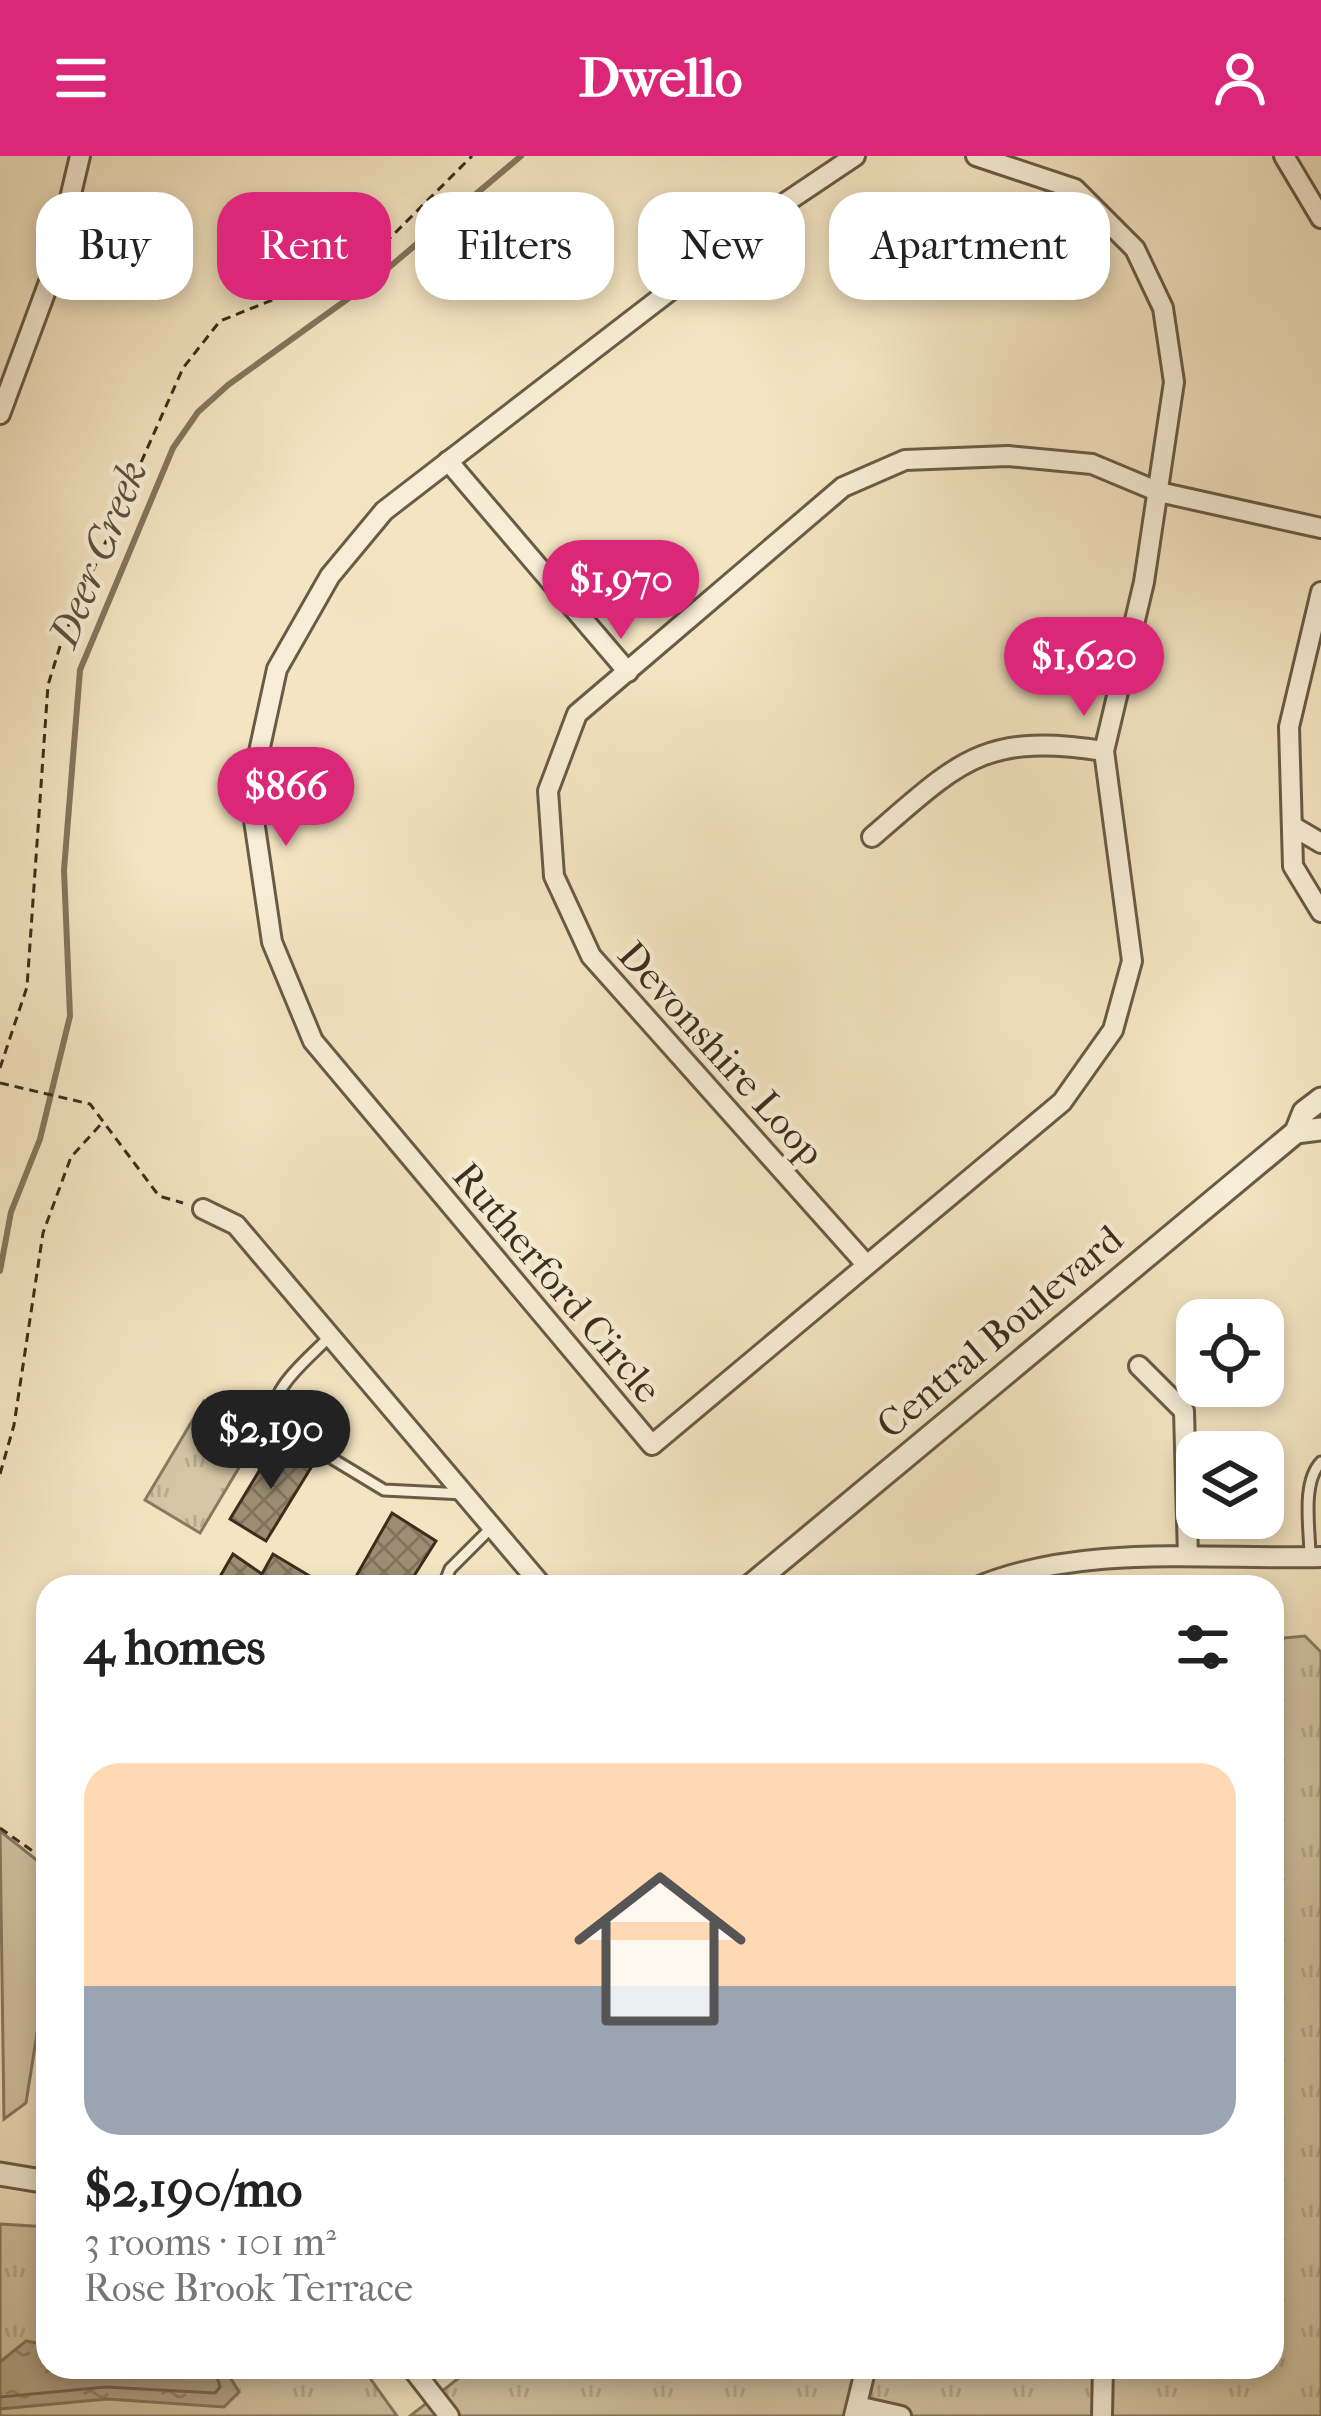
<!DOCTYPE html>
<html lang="en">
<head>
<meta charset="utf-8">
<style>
  body { margin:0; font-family:"IM FELL French Canon",serif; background:#f6f6f6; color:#222; height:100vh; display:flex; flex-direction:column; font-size:45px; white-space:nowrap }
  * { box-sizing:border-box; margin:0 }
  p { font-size:39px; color:#767676 }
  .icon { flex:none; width:66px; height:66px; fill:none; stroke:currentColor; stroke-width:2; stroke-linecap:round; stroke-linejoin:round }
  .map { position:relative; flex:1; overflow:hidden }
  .sheet { position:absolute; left:36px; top:1419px; width:1248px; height:804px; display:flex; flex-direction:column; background:#fff; border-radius:36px; box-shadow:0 6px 18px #0003 }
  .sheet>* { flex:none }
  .guide { position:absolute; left:36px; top:36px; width:1251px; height:108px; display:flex; gap:24px }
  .tools { position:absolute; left:1176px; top:1143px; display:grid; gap:24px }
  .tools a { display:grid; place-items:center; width:108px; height:108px; border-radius:24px; background:#fff; box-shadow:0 6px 18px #0003; font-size:60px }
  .price { position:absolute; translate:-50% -102px; padding:0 27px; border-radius:42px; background:#db2777; color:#fff; font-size:39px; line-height:78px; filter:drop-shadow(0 3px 6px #0008) }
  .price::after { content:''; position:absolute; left:50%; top:72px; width:36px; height:27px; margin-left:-18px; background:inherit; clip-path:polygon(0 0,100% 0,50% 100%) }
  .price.on { background:#222; color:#fff }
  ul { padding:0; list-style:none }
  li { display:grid; align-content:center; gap:24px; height:636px; padding:0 48px }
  li span { display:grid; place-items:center; height:372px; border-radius:36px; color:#555 }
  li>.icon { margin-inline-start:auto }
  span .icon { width:216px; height:216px; fill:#fffc; stroke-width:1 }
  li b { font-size:51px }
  h2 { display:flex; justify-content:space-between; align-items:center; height:144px; padding:0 48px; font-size:51px }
  .tag { padding:0 42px; border-radius:36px; background:#fff; box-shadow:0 6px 18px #0003; font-size:42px; line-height:108px }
  .tag.on { background:#db2777; color:#fff }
  header { display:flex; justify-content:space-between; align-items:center; height:156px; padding:0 48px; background:#db2777; color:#fff; font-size:54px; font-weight:800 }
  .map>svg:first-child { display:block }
</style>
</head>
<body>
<header><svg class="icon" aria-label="menu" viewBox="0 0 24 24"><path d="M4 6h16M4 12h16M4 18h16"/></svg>Dwello<svg class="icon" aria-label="person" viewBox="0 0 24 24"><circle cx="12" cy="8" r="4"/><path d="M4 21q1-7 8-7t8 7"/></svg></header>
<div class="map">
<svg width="1321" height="2260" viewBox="0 0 1321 2260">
  <defs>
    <pattern id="grass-tufts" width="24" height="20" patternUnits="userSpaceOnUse" patternTransform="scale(3)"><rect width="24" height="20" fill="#d5c6a6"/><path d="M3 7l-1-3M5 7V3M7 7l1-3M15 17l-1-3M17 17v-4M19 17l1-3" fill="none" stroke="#b8aa8e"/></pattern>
    <pattern id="water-ripples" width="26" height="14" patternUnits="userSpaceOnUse" patternTransform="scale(3)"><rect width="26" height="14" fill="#b5a68a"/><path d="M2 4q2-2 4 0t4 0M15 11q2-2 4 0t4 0" fill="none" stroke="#948870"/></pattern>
    <pattern id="building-cross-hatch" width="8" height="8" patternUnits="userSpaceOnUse" patternTransform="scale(3)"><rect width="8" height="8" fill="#9c8d73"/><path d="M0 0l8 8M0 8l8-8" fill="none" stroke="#80745e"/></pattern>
  </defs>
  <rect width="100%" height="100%" fill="#f4e5c2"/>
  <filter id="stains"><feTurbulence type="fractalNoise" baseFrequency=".00167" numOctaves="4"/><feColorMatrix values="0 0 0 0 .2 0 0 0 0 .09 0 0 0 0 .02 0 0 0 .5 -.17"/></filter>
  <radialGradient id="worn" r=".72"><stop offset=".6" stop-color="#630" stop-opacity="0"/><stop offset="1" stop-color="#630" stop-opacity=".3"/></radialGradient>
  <!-- grass -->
  <g fill="url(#grass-tufts)" stroke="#887a62" stroke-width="3">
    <polygon points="204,1245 259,1278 200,1377 145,1344"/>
    <polygon points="1305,1480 1321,1496 1321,2260 410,2260 473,2211 1272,2211 1272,1483"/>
    <polygon points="0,2068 48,2071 48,2211 362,2211 397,2260 0,2260"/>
  </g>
  <!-- garden -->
  <polygon fill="#d5c6a6" stroke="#887a62" stroke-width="3" points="0,1675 48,1713 48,1808 26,1947 4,1963"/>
  <!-- water -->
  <polygon fill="url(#water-ripples)" stroke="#85765e" stroke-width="3" points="26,2185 48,2189 48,2211 224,2211 239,2236 224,2251 107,2243 0,2253 0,2206"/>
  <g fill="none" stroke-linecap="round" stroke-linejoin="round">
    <!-- shore -->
    <g stroke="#786a54" stroke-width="3">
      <polyline points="63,2211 69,2218 193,2219 199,2211"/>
      <polyline points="0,2241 106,2231 215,2237 220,2231 214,2211"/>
    </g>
    <!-- stream -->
    <polyline stroke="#85765e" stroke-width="6" points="0,1115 11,1056 40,983 70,860 64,714 80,514 173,292 198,256 228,229 374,124 521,0"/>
  </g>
  <!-- building -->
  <g fill="url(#building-cross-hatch)" stroke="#3c2d1d" stroke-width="3">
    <polygon points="276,1287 312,1310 266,1385 230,1363"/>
    <polygon points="392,1357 436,1385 407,1431 350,1431"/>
    <polygon points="233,1398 262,1418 273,1398 328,1431 214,1431"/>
  </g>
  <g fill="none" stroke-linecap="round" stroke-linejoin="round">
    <defs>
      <g id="service">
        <path d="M330,1180C310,1202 264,1235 275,1268L384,1334L464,1338"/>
        <path d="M1310,1401C1310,1373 1301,1327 1321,1306"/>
        <polyline points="443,1431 450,1413 492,1371"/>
      </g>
      <g id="minor">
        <polyline points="855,0 776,53 384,355 330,420 277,513 250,637 272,786 313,885 652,1289 1062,946 1113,874 1132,805 1104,595 1144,426 1174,226 1163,152 1135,93 1075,33 976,0"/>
        <polyline points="1284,0 1321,62"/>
        <polyline points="0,258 52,118 80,0"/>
        <polyline points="448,305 628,516"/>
        <polyline points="1321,436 1289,571 1293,710 1321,756"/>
        <polyline points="1294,671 1321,687"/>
        <path d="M872,681C959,606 983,576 1104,595"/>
        <polyline points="203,1053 236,1069 543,1431"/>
        <polyline points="864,1106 591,800 554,720 548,635 577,558 843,331 905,304 1008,300 1092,308 1159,336 1321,372"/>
        <polyline points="1139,1210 1184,1255 1188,1400"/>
        <path d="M977,1431C1082,1387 1210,1404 1321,1401"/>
        <polyline points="411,2211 449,2260"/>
        <polyline points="857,2250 901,2260"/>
        <polyline points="854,2260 866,2211"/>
        <polyline points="1102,2260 1103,2211"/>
      </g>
      <g id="tertiary">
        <polyline points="1296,976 1321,973"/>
        <polyline points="749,1431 1296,976 1304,956 1321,943"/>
        <polyline points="0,2018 48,2026"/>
      </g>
    </defs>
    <!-- service casing -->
    <use href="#service" stroke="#6a5b46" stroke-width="15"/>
    <!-- minor casing -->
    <use href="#minor" stroke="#6a5b46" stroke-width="24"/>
    <!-- tertiary casing -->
    <use href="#tertiary" stroke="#6a5b46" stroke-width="27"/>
    <!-- path -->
    <g stroke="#3c2d1d" stroke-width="3" stroke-dasharray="9 6" stroke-linecap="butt">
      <polyline points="0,912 27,831 48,529 62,484 183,212 220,165 317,126 389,83 472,0"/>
      <polyline points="0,927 90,948 159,1040 183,1047"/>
      <polyline points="0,1318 14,1269 43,1077 71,1001 103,966"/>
      <polyline points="0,1672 48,1706"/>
    </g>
    <!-- service -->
    <use href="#service" stroke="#f8eed7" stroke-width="9"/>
    <!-- minor -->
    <use href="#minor" stroke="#f8eed7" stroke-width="18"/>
    <!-- tertiary -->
    <use href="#tertiary" stroke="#f8eed7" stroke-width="21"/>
  </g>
  <g text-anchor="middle" stroke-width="9" stroke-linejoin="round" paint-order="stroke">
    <!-- street labels -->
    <g font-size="39" fill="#3c2d1d" stroke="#f8eed7">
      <text transform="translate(722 897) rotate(48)" y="14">Devonshire Loop</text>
      <text transform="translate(558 1126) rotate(50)" y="14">Rutherford Circle</text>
      <text transform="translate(999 1175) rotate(-40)" y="14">Central Boulevard</text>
    </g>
    <!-- water labels -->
    <g font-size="42" font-style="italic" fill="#60513e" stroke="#f8eed7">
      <text transform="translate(97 397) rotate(-68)" y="15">Deer Creek</text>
    </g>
  </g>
  <rect width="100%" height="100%" filter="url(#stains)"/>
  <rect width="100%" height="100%" fill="url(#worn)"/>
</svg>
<div class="tools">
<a><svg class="icon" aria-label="locate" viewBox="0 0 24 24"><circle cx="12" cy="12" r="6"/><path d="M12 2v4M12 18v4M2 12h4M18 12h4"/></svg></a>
<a><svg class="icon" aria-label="layers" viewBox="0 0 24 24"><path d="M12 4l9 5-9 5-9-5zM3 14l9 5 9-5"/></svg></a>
</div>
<b class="price" style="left:621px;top:486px">$1,970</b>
<b class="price" style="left:1084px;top:563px">$1,620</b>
<b class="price" style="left:286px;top:693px">$866</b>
<b class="price on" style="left:271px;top:1336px">$2,190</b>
<div class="guide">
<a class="tag">Buy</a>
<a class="tag on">Rent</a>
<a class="tag">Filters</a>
<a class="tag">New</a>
<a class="tag">Apartment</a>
</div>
<section class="sheet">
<h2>4 homes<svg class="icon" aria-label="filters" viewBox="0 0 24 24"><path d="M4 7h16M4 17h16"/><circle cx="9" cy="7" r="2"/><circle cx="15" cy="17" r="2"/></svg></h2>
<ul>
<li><span style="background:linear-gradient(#ffd9b3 60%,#9aa5b1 0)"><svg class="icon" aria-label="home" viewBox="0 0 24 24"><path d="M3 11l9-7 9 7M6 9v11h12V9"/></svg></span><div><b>$2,190/mo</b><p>3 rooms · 101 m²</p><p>Rose Brook Terrace</p></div></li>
</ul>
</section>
</div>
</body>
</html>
